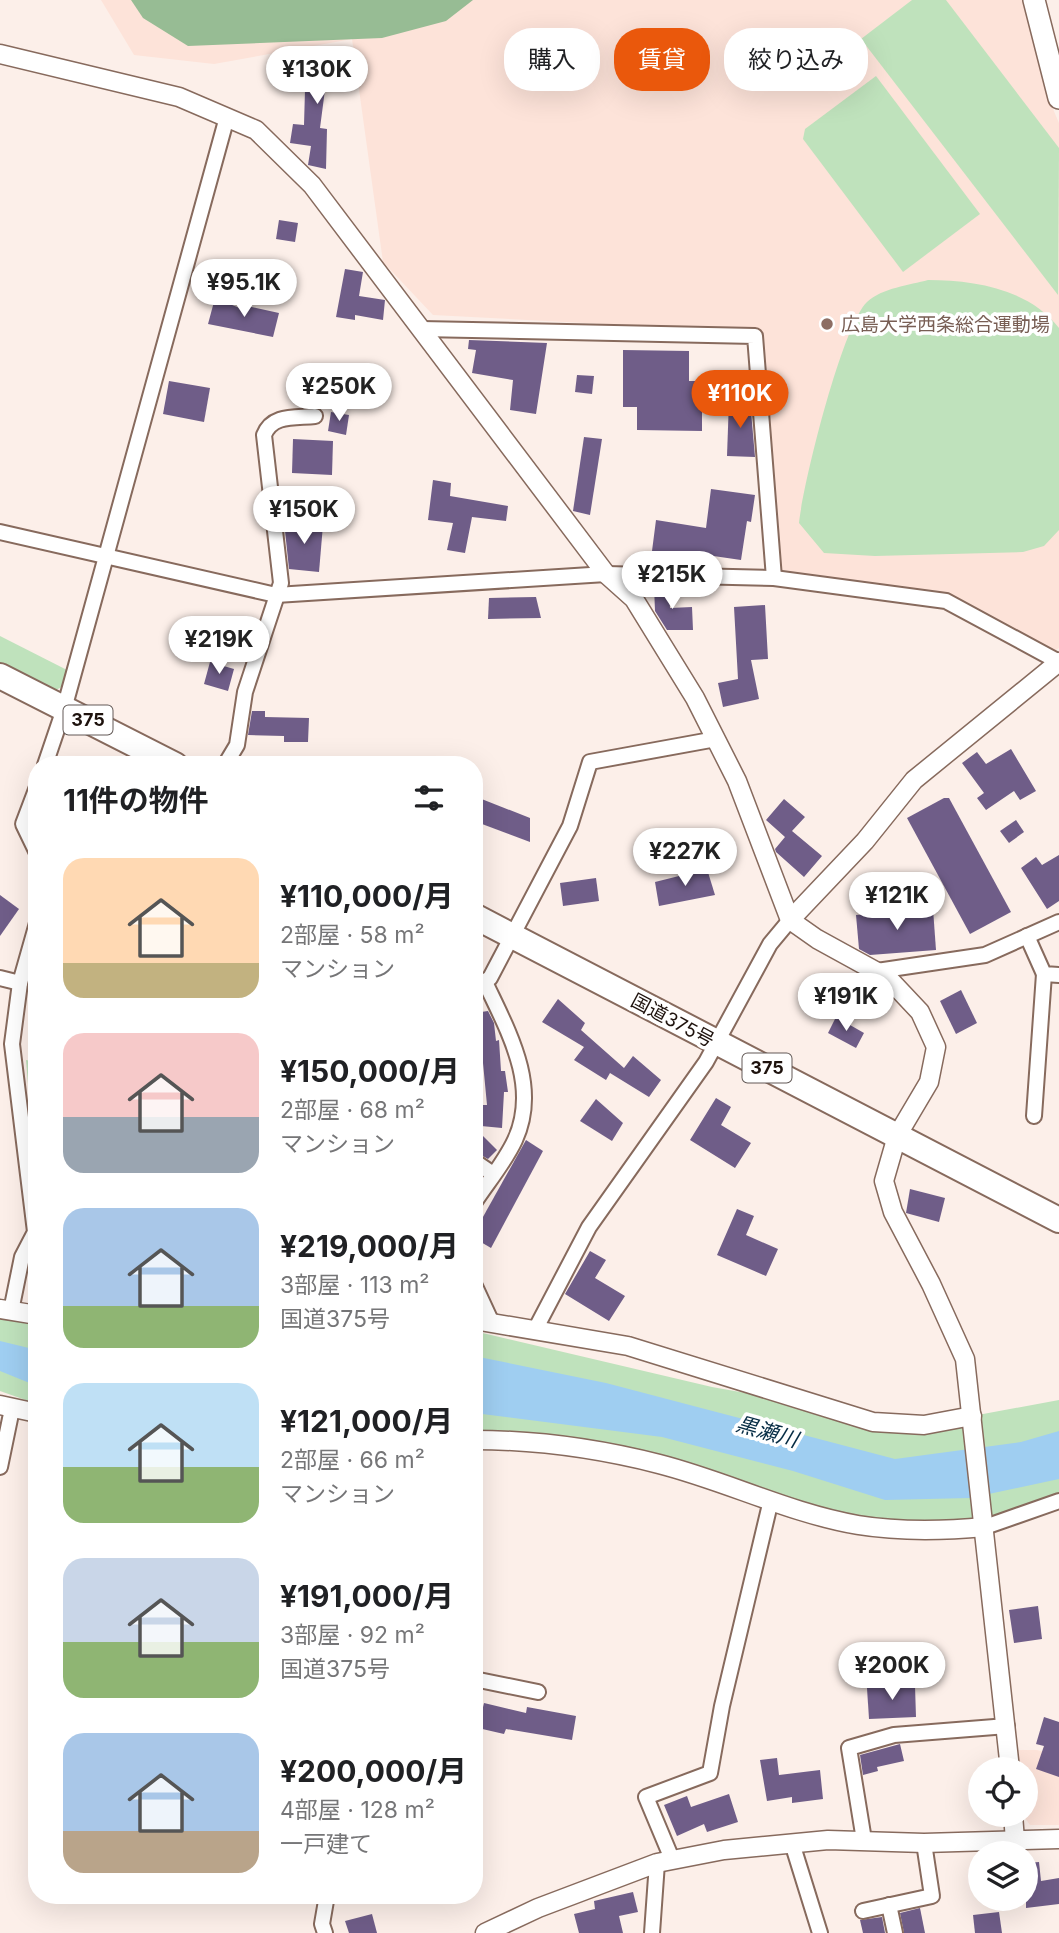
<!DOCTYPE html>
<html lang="ja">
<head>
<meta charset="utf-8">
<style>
  body { margin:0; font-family:Inter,"Noto Sans JP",sans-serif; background:#f2f2f2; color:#202124; height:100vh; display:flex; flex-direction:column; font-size:26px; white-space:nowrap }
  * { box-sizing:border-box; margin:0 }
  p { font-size:23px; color:#757577 }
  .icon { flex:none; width:38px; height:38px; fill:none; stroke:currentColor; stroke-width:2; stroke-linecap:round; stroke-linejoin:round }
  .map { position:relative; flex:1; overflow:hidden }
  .sheet { position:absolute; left:28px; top:756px; width:455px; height:1148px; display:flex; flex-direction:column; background:#fff; border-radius:28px; box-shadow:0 7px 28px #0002 }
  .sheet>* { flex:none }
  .guide { position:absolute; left:504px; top:28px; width:450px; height:63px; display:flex; gap:14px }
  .tools { position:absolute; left:968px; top:1757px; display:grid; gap:14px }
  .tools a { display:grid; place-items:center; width:70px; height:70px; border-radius:50%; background:#fff; box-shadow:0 7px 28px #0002; font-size:35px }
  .price { position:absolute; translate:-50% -60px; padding:0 16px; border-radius:24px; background:#fff; color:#222; font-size:23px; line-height:46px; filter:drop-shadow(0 2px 4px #0008) }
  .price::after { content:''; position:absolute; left:50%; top:42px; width:21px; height:16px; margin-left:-10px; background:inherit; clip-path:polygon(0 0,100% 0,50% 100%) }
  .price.active { background:#ea580c; color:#fff }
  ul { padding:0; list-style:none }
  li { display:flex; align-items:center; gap:21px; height:175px; padding:0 35px }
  li span { display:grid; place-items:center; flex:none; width:196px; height:140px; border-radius:21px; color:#555 }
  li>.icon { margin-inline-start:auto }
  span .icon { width:84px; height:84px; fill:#fffc; stroke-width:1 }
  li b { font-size:30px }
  h2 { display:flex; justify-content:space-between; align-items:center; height:84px; padding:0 35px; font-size:30px }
  .pill { padding:0 24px; border-radius:28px; background:#fff; box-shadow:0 7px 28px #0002; font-size:24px; line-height:63px }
  .pill.active { background:#ea580c; color:#fff }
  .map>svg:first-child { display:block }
</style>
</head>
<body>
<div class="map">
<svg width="1059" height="1933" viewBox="0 0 1059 1933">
  <rect width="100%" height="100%" fill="#fcefe9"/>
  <!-- built -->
  <g fill="#fde3d9">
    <polygon points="101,0 1027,0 1053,109 1059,123 1059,648 1054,651 949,595 781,571 757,332 433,315 383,262 352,39 214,64 134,55"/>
    <polygon points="1018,1750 1037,1750 1059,1756 1059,1825 1030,1825 1023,1815 1026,1769 1020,1769"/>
  </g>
  <!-- green -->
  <g fill="#bfe2bc">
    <polygon points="912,0 946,0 1059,148 1058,295 861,39"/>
    <polygon points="876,76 980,214 903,272 803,139 805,129"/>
    <path d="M928,280C974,280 1029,289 1059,328V530L1044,546L1023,552L875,556L824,553L799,523C803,484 842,326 867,302C882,288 910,285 928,280Z"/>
    <polygon points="0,636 69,671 63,686 53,692 0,665"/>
    <polygon points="26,1060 37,1062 37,1120 31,1120"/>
    <polygon points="0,1309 37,1314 37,1404 0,1391"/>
    <polygon points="474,1331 712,1387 924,1425 1059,1400 1059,1494 949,1530 794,1508 589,1452 474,1440"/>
  </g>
  <!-- forest -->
  <polygon fill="#97bc94" points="131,0 473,0 446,21 382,38 188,46 143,18"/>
  <!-- water -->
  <g fill="#9fcef1">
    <polygon points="0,1341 37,1350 37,1386 0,1371"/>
    <polygon points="474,1356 606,1383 895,1459 1021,1442 1059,1431 1059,1479 970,1498 885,1500 793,1471 662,1437 474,1413"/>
  </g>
  <!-- building -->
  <g fill="#6f5d88">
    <polygon points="306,55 346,61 345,82 326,82 320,128 327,129 326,169 308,165 311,146 290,143 293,124 304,125"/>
    <polygon points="279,220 298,223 295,242 276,239"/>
    <polygon points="345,269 363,272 359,296 385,300 383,320 355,315 355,320 336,317"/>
    <polygon points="215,298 242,309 243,305 279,313 273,337 208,324"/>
    <polygon points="469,340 547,343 536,414 510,410 513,380 472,373 476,350 468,349"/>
    <polygon points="623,350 689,351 689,381 702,381 702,431 637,430 637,407 623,407"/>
    <polygon points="577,375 594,376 592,394 575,392"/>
    <polygon points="169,381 210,388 204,422 163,414"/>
    <polygon points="729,400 750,400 755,457 727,456"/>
    <polygon points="331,412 349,415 346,435 328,431"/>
    <polygon points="584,437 602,439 590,515 573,511"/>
    <polygon points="293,439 333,441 332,475 292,473"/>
    <polygon points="433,480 451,483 450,496 508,506 506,521 472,517 465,553 447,550 453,523 428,520"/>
    <polygon points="711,489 755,495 751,522 747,521 741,560 679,551 679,555 652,551 656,520 706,528"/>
    <polygon points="284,521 323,525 319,572 289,569"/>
    <polygon points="669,585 670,608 692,607 693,630 667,630 655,611 654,586"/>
    <polygon points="536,597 541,618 488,619 489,598"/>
    <polygon points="765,605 768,659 751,660 759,699 723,707 718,683 738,679 734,607"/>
    <polygon points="210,662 234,669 228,691 204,684"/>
    <polygon points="252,711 265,711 265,717 309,718 308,742 284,742 284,736 248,735"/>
    <polygon points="1011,749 1036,791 1020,800 1014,791 986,810 977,798 984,793 962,763 977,752 986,764"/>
    <polygon points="474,796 530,818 530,842 474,821"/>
    <polygon points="944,798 949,798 1011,912 970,934 907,818"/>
    <polygon points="784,799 805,817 792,831 822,856 804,877 776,852 775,849 785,837 766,820"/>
    <polygon points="1016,820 1024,832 1009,843 1000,831"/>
    <polygon points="1059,855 1059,901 1047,909 1021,868 1036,857 1042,865"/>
    <polygon points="707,869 715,895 659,906 655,882"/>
    <polygon points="596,878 599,901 563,906 560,883"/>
    <polygon points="0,895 19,909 0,936"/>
    <polygon points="933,909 936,950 870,955 859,949 856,915"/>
    <polygon points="961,990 977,1023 956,1034 940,1001"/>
    <polygon points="558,999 585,1023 581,1030 624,1068 633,1056 661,1080 649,1097 610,1073 606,1080 574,1060 584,1047 542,1022"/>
    <polygon points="488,1011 494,1023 496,1041 499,1040 501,1071 505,1071 508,1092 504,1092 502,1128 481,1126 482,1105 487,1105 483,1063 479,1064 474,1034 474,1013"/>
    <polygon points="836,1017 864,1033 856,1048 828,1033"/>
    <polygon points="716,1098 731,1107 721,1125 751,1143 735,1168 690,1140"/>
    <polygon points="596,1099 623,1123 612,1141 580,1121"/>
    <polygon points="482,1135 497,1150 488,1159 474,1151 474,1144"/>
    <polygon points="526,1140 543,1151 491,1248 474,1238 474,1233"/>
    <polygon points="910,1189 945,1198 939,1222 906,1213"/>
    <polygon points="737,1209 754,1216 746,1235 778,1249 766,1276 717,1255"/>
    <polygon points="590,1251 606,1260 595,1278 625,1296 609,1321 565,1294"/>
    <polygon points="1038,1606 1042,1639 1014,1643 1009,1610"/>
    <polygon points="915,1686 916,1717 869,1719 867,1688"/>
    <polygon points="484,1703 526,1713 527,1707 576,1716 572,1740 506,1729 504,1734 478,1728"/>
    <polygon points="1044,1717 1059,1722 1059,1777 1036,1769 1044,1746 1036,1744"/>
    <polygon points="900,1744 904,1761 877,1767 878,1771 863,1775 860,1755"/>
    <polygon points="777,1758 779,1775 820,1770 823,1799 792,1803 792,1797 767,1801 760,1760"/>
    <polygon points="729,1794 738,1822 707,1832 704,1824 677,1836 664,1805 687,1796 691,1807"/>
    <polygon points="1039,1862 1041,1881 1059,1878 1059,1904 1026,1908 1026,1863"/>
    <polygon points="633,1892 638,1912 619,1916 623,1933 579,1933 574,1914 595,1909 594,1901"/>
    <polygon points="920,1908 925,1933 904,1933 900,1913"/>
    <polygon points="999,1912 1002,1933 975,1933 973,1915"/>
    <polygon points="372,1914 377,1933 349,1933 345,1921"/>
    <polygon points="882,1917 885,1933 863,1933 860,1920"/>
  </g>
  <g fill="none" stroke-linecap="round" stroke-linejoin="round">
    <defs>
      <g id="minor">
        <polyline points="421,329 755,336 774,578"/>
        <polyline points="0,532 276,595 606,574 774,578 946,601 1059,662"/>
        <polyline points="45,765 64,709 227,117"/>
        <path d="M225,765L237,745L245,692L281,583L264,435C272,414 295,418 315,416"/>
        <polyline points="37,787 23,824 37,853"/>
        <polyline points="1027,936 1044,974 1059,975"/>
        <polyline points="877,971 985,955 1059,922"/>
        <polyline points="0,978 20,983"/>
        <polyline points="474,988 490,978 570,826 590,762 716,739"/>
        <polyline points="1034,1116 1044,974"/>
        <polyline points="474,1161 493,1174"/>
        <path d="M474,1203C487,1183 505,1162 515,1140C540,1086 508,1031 485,982"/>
        <polyline points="474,1284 492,1323"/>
        <polyline points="11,1311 22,1257 35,1232 12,1044 20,983 37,923"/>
        <polyline points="535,1330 589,1227 706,1062 770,944 790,920"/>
        <polyline points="0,1467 12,1409"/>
        <polyline points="985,1527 1059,1501"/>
        <polyline points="474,1679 538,1692"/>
        <polyline points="864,1840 849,1748 894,1735 1007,1726"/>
        <polyline points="792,1843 820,1933"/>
        <polyline points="672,1859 646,1797 710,1773 722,1706 771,1500"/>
        <polyline points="889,1905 895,1933"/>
        <polyline points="863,1911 932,1896 924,1843"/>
        <polyline points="325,1933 322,1924 327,1895"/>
        <polyline points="652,1933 657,1863"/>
      </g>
      <g id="tertiary">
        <polyline points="0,54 179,97 256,130 312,185 606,574 634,599 695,698 737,781 790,920 817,939 888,978 920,1012 936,1047 929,1082 897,1136 884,1181 893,1212 931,1284 965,1359 1010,1769"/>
        <polyline points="790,920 865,841 914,780 1059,662"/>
        <polyline points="0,1309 37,1315"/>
        <polyline points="474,1320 628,1346 873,1422 924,1425 972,1416"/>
        <polyline points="0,1405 37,1413"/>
        <path d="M474,1440C535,1440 600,1449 659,1464C726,1481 789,1513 858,1525C901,1532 942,1531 985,1527"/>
        <polyline points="1013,1815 1015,1840"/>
        <polyline points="485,1933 538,1908 657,1863 724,1850 828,1840 924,1843 1059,1839"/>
      </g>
      <polyline id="secondary" points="1034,0 1059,98"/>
      <g id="trunk">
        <polyline points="0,676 175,765"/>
        <polyline points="474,916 1059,1220"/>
      </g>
    </defs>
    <!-- minor casing -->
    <use href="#minor" stroke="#876a5d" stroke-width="18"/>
    <!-- tertiary casing -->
    <use href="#tertiary" stroke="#876a5d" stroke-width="21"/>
    <!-- secondary casing -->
    <use href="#secondary" stroke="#876a5d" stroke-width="24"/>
    <!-- trunk casing -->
    <use href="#trunk" stroke="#876a5d" stroke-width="28"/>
    <!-- minor -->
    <use href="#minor" stroke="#fff" stroke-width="14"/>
    <!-- tertiary -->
    <use href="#tertiary" stroke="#fff" stroke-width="18"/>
    <!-- secondary -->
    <use href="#secondary" stroke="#fff" stroke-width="21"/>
    <!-- trunk -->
    <use href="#trunk" stroke="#fff" stroke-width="24"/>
  </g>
  <!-- markers -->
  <circle fill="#8d6e63" stroke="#fff" stroke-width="2.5" cx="827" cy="324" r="7"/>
  <g text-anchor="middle" stroke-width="7" stroke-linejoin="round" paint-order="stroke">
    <!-- shield labels -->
    <g fill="#fff" stroke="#625956" stroke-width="2">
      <rect x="63.5" y="705.5" width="49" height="29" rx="5"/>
      <rect x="742.5" y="1053.5" width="49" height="29" rx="5"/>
    </g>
    <g font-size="18" font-weight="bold" fill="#1e120d">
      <text x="88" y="726">375</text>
      <text x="767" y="1074">375</text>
    </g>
    <!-- education labels -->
    <g font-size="19" fill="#785e54" stroke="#fff" text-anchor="start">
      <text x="841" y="331">広島大学西条総合運動場</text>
    </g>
    <!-- street labels -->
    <g font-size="19" fill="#1e120d" stroke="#fff">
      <text transform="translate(673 1020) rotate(28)" y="7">国道375号</text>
    </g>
    <!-- water labels -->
    <g font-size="21" font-style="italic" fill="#062c44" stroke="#fff">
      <text transform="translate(767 1432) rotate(16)" y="7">黒瀬川</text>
    </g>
  </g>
</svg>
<div class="tools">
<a><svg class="icon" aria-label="locate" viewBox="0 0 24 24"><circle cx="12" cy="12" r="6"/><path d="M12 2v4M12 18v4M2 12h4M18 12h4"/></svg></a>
<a><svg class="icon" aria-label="layers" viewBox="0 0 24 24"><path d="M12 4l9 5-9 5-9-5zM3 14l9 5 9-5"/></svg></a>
</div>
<b class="price" style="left:317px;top:106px">¥130K</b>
<b class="price" style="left:244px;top:319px">¥95.1K</b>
<b class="price" style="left:339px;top:423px">¥250K</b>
<b class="price active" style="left:740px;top:430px">¥110K</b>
<b class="price" style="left:304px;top:546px">¥150K</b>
<b class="price" style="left:672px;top:611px">¥215K</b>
<b class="price" style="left:219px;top:676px">¥219K</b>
<b class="price" style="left:685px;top:888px">¥227K</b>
<b class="price" style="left:897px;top:932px">¥121K</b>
<b class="price" style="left:846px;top:1033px">¥191K</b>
<b class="price" style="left:892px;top:1702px">¥200K</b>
<div class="guide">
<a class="pill">購入</a>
<a class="pill active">賃貸</a>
<a class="pill">絞り込み</a>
</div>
<section class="sheet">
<h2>11件の物件<svg class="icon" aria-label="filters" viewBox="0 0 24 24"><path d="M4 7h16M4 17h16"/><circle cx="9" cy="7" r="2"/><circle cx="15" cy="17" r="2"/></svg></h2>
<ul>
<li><span style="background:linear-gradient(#ffd9b3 75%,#c2b280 0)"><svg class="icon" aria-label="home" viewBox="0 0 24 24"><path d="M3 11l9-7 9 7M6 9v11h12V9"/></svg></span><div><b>¥110,000/月</b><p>2部屋 · 58 m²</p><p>マンション</p></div></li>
<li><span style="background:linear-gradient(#f6c9c9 60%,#9aa5b1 0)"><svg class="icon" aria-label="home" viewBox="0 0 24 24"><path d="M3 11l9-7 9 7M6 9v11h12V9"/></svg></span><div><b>¥150,000/月</b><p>2部屋 · 68 m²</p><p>マンション</p></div></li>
<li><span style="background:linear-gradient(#a9c7e8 70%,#8fb573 0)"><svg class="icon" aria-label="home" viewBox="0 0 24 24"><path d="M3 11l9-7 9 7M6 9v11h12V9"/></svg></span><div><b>¥219,000/月</b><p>3部屋 · 113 m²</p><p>国道375号</p></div></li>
<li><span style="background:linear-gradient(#bfe0f5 60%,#8fb573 0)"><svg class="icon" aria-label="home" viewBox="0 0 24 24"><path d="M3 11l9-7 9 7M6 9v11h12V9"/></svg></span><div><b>¥121,000/月</b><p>2部屋 · 66 m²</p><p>マンション</p></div></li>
<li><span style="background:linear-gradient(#c9d6e8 60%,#8fb573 0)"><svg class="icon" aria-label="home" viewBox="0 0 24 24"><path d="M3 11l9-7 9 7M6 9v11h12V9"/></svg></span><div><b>¥191,000/月</b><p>3部屋 · 92 m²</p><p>国道375号</p></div></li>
<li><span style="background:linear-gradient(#a9c7e8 70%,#b9a48a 0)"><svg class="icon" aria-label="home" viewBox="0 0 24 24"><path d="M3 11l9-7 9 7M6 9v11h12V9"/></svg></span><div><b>¥200,000/月</b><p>4部屋 · 128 m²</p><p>一戸建て</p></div></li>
</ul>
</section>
</div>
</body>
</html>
